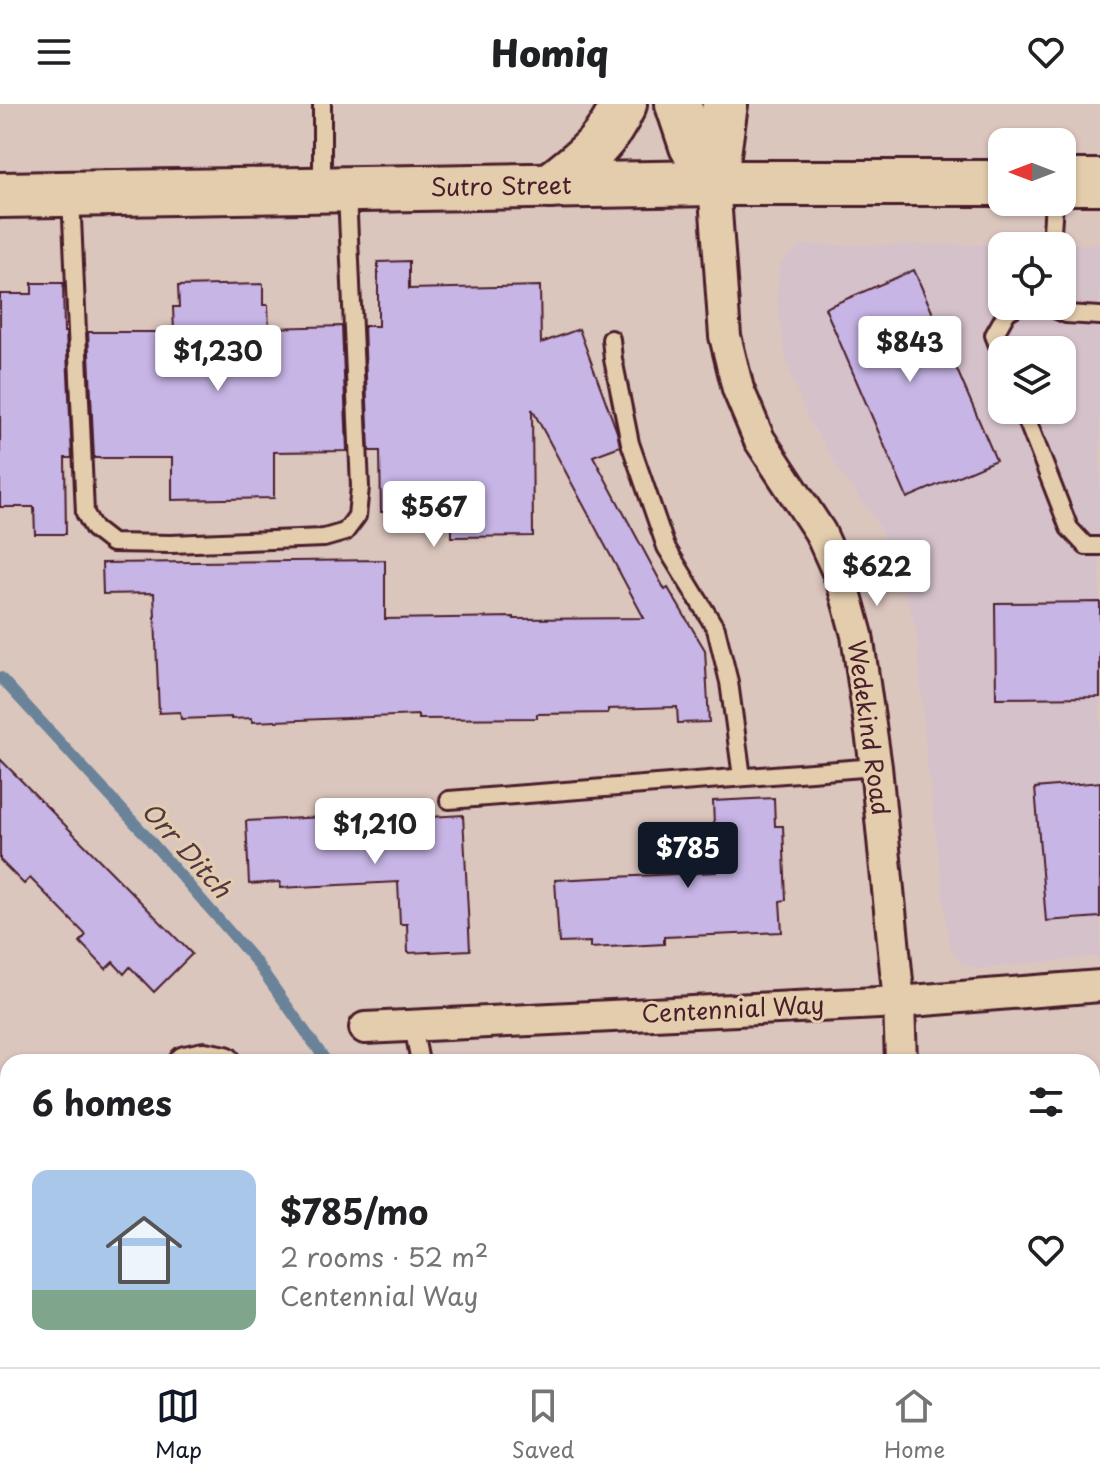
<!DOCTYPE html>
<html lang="en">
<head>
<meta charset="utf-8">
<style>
  body { margin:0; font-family:"Playpen Sans",sans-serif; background:#f6f6f6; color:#202124; height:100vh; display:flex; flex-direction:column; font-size:30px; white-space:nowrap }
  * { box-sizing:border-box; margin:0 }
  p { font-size:26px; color:#757577 }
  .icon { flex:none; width:44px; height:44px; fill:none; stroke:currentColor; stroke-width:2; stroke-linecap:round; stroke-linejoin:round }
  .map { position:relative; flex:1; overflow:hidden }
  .panel { position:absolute; left:0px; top:950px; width:1100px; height:314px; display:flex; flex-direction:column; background:#fff; border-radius:24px 24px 0 0; box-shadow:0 2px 6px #0004 }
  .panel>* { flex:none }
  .needle { width:52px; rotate:270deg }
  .tools { position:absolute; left:988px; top:24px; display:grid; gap:16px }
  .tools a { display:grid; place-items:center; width:88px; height:88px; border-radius:16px; background:#fff; box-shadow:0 2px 6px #0004; font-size:40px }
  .price { position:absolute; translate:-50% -68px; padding:0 18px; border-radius:8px; background:#fff; color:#222; font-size:26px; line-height:52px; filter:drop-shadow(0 2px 4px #0008) }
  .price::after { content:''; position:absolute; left:50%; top:48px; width:24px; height:18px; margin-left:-12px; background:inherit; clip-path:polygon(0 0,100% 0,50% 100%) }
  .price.selected { background:#111827; color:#fff }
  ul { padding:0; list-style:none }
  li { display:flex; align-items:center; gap:24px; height:200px; padding:0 32px }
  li+li { border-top:2px solid #e0e0e0 }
  li span { display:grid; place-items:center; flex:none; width:224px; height:160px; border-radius:16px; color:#555 }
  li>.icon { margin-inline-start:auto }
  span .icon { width:96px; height:96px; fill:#fffc; stroke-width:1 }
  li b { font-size:34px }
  h2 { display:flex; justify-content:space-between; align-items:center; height:96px; padding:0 32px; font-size:34px }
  header { display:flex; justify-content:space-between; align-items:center; height:104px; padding:0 32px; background:#fff; font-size:36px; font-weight:800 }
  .tabs { display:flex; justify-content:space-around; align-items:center; height:112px; border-top:2px solid #e0e0e0; background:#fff; font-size:22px; color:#757577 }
  .tabs a { display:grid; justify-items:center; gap:4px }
  .tabs .selected { color:#111827 }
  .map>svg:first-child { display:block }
</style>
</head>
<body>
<header><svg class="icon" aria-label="menu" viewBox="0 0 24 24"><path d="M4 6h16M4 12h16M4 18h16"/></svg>Homiq<svg class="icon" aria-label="heart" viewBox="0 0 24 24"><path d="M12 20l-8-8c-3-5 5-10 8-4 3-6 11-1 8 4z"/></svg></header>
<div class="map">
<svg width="1100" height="1263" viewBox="0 0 1100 1263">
  <rect width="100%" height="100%" fill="#dbc6be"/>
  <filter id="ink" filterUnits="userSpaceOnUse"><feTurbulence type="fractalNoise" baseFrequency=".0125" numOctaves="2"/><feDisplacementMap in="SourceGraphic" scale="16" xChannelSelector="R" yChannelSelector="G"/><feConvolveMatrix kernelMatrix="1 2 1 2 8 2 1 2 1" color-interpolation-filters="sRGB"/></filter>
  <g filter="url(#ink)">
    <!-- built -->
    <path fill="#d5c1ca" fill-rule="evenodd" d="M1100,140V852L978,865L960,859L949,840L926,649L916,524L901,476L877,418L841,369L808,315L788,264L776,196L780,159L801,141ZM1002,142H1062V202H1002ZM1002,246H1062V306H1002Z"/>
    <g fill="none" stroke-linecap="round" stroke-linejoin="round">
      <!-- stream -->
      <g stroke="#6a8398" stroke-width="11">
        <polyline points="0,573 141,726 256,858 327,958"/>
        <polyline points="466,1256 470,1263"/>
      </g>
    </g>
    <!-- building -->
    <g fill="#c7b5e6" stroke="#4a1f2b" stroke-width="2">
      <polygon points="409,157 409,185 540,182 541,239 579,225 617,328 620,342 593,352 665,486 668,484 705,546 709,618 678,619 677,603 608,605 608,609 537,610 537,614 418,615 418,611 252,618 252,614 231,615 231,613 181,615 180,608 159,609 154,489 103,490 102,459 385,456 385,515 514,513 514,515 644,514 532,305 533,432 452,433 452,407 381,408 380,347 369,347 364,222 378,222 378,158"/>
      <polygon points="914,166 996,356 907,394 825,204"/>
      <polygon points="32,179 63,179 64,228 66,228 72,354 65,354 66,430 35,430 34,403 0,403 0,190 32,190"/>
      <polygon points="263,180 263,201 268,201 269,224 342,222 347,347 274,348 274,394 172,396 172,354 94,354 88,228 174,228 173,203 179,203 178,182"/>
      <polygon points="1100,498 1100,593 996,594 995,499"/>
      <polygon points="0,655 192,850 154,888 130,863 124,870 113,858 106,865 80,838 86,831 30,774 24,780 0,756"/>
      <polygon points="1100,678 1100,813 1046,817 1035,684"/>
      <polygon points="774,694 775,722 783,722 786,796 780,797 782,828 664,833 664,840 590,844 590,838 559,839 555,776 716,768 713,697"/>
      <polygon points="380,710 380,716 463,711 470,846 408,849 407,820 400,820 398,778 280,784 280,778 249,780 246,717"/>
    </g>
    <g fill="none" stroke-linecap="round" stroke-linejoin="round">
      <defs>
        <g id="lane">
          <polyline points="322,0 322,84"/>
          <polyline points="71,92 85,409 94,425 112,439 171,440 324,434 345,428 357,412 360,383 347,89"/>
          <polyline points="1051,142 1054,98"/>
          <polyline points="1048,202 1066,210 1100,212"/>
          <polyline points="611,235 613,255 630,339 666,443 716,525 729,578 742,673"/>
          <polyline points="1002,252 994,231 1007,208 1017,202"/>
          <polyline points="1023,306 1069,424 1086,442 1100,442"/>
          <polyline points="449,696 876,663"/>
          <polyline points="413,922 420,958"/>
        </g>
        <g id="street">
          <polyline points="714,79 725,232 738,285 759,335 820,428 842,477 857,531 876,663 899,898 901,958"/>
          <polyline points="365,924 899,898 1100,882"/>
          <polyline points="185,958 204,954 225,958"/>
          <polyline points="0,1043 8,1040"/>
          <polyline points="376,1256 379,1263"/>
          <polyline points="1005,1256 1010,1263"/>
        </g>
        <g id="secondary">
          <polyline points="678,0 692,42 714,79"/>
          <polyline points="1062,78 1100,78"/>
          <polyline points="714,79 725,0"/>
          <path d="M550,82C583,56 606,40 624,0"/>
          <polyline points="0,91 714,79 1002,79"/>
        </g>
      </defs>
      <!-- lane casing -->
      <use href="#lane" stroke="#4a1f2b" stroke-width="22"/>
      <!-- street casing -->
      <use href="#street" stroke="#4a1f2b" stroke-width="36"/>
      <!-- secondary casing -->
      <use href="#secondary" stroke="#4a1f2b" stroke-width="50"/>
      <!-- lane -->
      <use href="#lane" stroke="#e4cdad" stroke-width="16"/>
      <!-- street -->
      <use href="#street" stroke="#e4cdad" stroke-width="30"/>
      <!-- secondary -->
      <use href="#secondary" stroke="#e4cdad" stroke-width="44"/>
    </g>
  </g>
  <g text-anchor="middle" stroke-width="6" stroke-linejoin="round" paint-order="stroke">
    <!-- street labels -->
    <g font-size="24" fill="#4a1f2b" stroke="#e4cdad">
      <text transform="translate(501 83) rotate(-1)" y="8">Sutro Street</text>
      <text transform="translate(868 624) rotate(82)" y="8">Wedekind Road</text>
      <text transform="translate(733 906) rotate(-3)" y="8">Centennial Way</text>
    </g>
    <!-- water labels -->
    <g font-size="26" font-style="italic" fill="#523846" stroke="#e4cdad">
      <text transform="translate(186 746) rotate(48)" y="9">Orr Ditch</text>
    </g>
  </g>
</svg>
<div class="tools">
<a><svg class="needle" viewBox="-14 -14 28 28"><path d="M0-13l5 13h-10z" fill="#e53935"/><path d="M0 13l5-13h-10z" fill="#757577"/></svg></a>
<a><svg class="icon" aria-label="locate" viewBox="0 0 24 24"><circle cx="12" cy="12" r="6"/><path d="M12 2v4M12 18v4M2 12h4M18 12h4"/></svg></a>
<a><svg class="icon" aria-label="layers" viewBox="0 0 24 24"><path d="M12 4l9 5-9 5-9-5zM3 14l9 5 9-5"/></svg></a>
</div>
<b class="price" style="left:910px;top:280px">$843</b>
<b class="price" style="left:218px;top:289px">$1,230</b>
<b class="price" style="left:434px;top:445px">$567</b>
<b class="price" style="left:877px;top:504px">$622</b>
<b class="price" style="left:375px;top:762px">$1,210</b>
<b class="price selected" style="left:688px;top:786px">$785</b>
<section class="panel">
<h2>6 homes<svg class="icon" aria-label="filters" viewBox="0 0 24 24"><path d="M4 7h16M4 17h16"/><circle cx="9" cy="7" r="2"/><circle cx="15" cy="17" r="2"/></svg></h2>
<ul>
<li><span style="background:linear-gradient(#a9c7e8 75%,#7fa58c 0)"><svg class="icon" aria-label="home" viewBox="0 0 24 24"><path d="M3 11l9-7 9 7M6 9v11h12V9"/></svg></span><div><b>$785/mo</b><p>2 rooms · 52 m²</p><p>Centennial Way</p></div><svg class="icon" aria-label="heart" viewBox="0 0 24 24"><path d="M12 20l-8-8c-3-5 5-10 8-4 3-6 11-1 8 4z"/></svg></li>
</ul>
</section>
</div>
<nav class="tabs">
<a class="selected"><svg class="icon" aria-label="map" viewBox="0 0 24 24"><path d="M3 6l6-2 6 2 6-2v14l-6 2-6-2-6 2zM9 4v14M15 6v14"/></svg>Map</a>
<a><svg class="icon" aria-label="saved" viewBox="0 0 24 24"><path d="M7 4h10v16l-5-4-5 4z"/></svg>Saved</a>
<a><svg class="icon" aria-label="home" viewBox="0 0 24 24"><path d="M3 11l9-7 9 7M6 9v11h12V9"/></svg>Home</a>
</nav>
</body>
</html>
